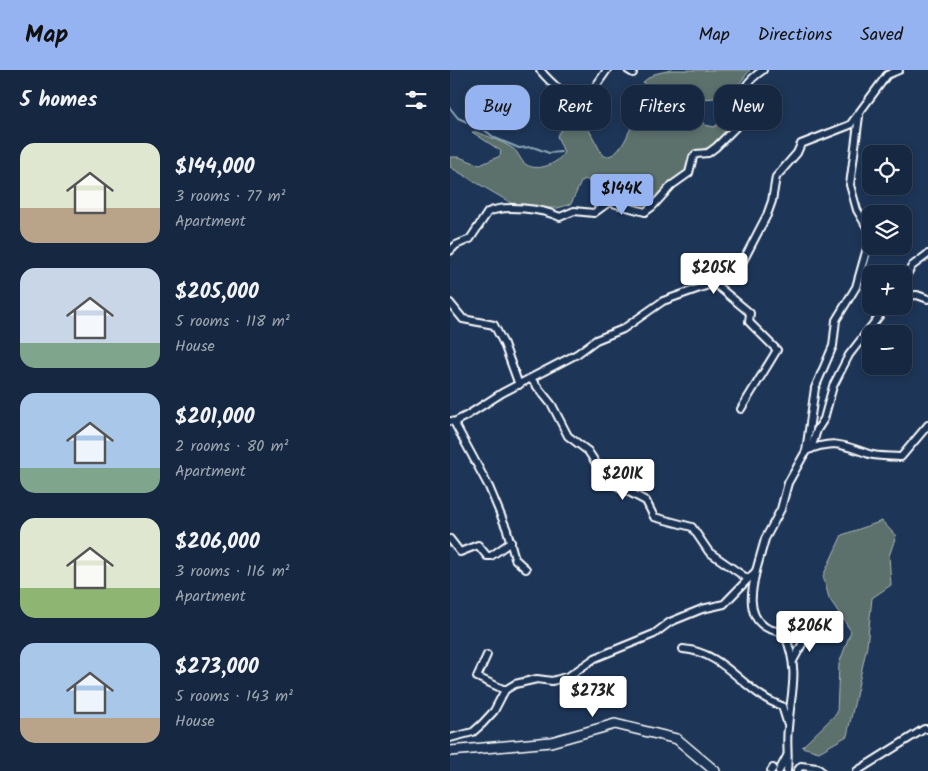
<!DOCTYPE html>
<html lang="en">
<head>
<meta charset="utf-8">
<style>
  body { margin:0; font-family:Kalam,sans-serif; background:#23344c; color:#f1f3f6; height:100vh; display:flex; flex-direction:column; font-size:19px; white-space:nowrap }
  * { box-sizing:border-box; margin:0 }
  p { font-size:16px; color:#9ea6b1 }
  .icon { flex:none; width:28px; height:28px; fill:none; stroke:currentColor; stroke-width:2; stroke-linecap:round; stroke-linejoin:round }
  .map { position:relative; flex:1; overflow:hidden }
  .sheet { display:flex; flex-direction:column; background:#162841; width:450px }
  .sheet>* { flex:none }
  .banner { position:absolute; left:15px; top:15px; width:388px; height:45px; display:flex; gap:10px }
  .controls { position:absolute; left:412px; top:75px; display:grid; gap:10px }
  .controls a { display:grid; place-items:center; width:50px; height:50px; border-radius:10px; background:#162841; box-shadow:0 2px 8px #0003,0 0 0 1px #35445a; font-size:25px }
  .price { position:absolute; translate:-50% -42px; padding:0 11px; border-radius:5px; background:#fff; color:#222; font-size:16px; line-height:32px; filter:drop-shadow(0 1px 2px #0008) }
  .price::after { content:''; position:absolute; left:50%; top:30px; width:15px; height:11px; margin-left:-8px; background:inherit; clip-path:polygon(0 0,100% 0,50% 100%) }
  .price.active { background:#95b2f1; color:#111 }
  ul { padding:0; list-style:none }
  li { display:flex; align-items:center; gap:15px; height:125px; padding:0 20px }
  li span { display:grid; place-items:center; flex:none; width:140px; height:100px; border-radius:15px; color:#555 }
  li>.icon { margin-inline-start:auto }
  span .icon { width:60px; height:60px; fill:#fffc; stroke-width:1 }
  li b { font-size:21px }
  h2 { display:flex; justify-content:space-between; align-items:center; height:60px; padding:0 20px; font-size:21px }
  .chip { padding:0 18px; border-radius:15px; background:#162841; box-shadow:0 2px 8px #0003,0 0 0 1px #35445a; font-size:18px; line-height:45px }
  .chip.active { background:#95b2f1; color:#111 }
  header { display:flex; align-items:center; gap:30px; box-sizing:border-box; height:70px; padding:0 25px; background:#95b2f1; color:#111 }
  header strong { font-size:24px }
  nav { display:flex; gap:28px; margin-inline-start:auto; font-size:18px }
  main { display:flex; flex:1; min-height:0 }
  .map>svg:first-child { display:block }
</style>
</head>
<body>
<header>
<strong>Map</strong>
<nav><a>Map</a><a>Directions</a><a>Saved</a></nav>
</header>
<main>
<section class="sheet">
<h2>5 homes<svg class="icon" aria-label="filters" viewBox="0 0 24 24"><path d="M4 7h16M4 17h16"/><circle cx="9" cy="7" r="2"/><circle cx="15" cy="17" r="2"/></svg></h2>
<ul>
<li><span style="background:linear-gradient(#dfe7d0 65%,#b9a48a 0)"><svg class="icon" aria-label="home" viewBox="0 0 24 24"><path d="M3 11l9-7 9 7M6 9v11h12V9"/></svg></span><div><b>$144,000</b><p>3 rooms · 77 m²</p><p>Apartment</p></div></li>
<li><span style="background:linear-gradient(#c9d6e8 75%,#7fa58c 0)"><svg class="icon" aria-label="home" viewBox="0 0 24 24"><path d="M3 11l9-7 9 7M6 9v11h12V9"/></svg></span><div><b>$205,000</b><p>5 rooms · 118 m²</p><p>House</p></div></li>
<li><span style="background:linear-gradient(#a9c7e8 75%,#7fa58c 0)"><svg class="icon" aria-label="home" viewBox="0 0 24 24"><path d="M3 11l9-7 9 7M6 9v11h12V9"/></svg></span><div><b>$201,000</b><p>2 rooms · 80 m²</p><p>Apartment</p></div></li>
<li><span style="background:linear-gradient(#dfe7d0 70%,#8fb573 0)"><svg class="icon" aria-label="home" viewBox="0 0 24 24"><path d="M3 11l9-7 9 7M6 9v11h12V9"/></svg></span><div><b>$206,000</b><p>3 rooms · 116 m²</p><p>Apartment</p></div></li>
<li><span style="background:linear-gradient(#a9c7e8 75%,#b9a48a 0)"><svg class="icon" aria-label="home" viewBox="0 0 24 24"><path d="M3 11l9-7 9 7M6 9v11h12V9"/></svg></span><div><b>$273,000</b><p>5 rooms · 143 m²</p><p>House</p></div></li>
</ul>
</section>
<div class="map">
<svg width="478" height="701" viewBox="0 0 478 701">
  <rect width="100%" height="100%" fill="#1d3557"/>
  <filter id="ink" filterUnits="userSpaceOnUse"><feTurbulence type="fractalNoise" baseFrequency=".02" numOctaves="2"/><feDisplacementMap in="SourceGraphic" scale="10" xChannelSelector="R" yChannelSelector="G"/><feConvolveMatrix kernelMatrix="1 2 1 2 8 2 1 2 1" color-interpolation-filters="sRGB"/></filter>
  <g filter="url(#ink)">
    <!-- green -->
    <g fill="#5b706c" stroke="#adb8b6" fill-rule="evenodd">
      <path d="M221,0H300L289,14L294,28V43L268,73L249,81L242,100L220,118L199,135H185L176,126L157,128L148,126L139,111L135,109L131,112L121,134L108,138H99L61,133L0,97V87H9L30,95L50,86L51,81L22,62H26C38,66 51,71 62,78C68,81 69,88 74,93C85,103 108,95 114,82L107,66C112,55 127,53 138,58L153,86C173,90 182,52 188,39C191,33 200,33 204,28L193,12L204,4ZM274,27L282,33C279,46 274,50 264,57L255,55L246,45L249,31L253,29Z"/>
      <polygon points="432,451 446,466 439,486 441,515 422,528 417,576 397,666 369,682 352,677 387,643 389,594 401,561 379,528 373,506 392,465"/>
    </g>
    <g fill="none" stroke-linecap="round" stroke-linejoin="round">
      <!-- stream -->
      <polyline stroke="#8ca6b6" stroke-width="2" points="0,38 8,48 33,59 45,68 69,78 83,77 99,83 111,82"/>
      <defs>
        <g id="street">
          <path d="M90,0C100,12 119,31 136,30L157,0"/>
          <polyline points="178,0 183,3"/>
          <path d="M0,181L6,175L20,169L38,142C55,134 93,139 110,147L124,141L144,143L159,132L195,142L203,136L222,115L239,103L243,87L246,84L258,83L266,77L286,57L294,37C287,21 300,9 313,0"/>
          <polyline points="454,209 462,196 478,184"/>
          <polyline points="264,213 300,243 299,252 327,280 291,339"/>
          <polyline points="454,226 467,225 478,229"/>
          <polyline points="0,233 13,249 44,255 54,274 69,315"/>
          <polyline points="81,309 102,335 118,366 138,381 153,404 164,414 196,431 204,447 242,457 259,482 298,509"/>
          <polyline points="0,351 4,352 16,346 52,323 127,284 146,270 173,259 213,231 264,213 281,204 291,195 317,145 322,131 326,107 347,83 351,74 400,55 437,5 449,0"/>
          <polyline points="4,352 39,417 57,460 65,489 76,499"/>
          <polyline points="361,379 367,360 374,349 383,316 399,285 437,236"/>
          <polyline points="356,381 365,318 383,276 386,250 406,217 421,164 407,140 400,115 409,46"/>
          <polyline points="0,469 10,482 28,475 37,486 41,486 61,472"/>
          <path d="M306,501C302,518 296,544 314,556C320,561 329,560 335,565C350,603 341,620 338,658C336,672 339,687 337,701"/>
          <path d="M233,579C275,582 295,624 332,636L337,652"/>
          <polyline points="37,585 27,607 55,620"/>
          <polyline points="343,591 357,565"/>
          <path d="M0,668L23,662L32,654L44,641L55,620L65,614L87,609L102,611L119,606L145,588L204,564L220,552L252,539L274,534L306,501L315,469L331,439L338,413L356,381C383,369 393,375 419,384C428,387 441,386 451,387L478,355"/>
          <polyline points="321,701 323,698"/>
          <polyline points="329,701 337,686"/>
          <polyline points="347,701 351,696 367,698 371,701"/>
          <polyline points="407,701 474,659 478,659"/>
        </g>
        <polyline id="secondary" points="0,681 101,672 165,654 227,669 265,701"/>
      </defs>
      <!-- street casing -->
      <use href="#street" stroke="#fff" stroke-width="10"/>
      <!-- secondary casing -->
      <use href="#secondary" stroke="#fff" stroke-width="12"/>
      <!-- street -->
      <use href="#street" stroke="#1d3557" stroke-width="6"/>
      <!-- secondary -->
      <use href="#secondary" stroke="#1d3557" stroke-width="9"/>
    </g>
  </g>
</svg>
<div class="controls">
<a><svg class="icon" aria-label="locate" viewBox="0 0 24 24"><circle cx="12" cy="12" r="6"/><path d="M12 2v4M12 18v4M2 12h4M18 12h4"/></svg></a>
<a><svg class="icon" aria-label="layers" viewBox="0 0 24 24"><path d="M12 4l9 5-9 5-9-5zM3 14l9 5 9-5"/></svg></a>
<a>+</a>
<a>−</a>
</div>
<b class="price active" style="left:172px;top:146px">$144K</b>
<b class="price" style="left:264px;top:225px">$205K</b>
<b class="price" style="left:173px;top:431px">$201K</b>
<b class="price" style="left:360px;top:583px">$206K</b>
<b class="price" style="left:143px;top:648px">$273K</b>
<div class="banner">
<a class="chip active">Buy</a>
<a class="chip">Rent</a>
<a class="chip">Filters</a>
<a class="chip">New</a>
</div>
</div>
</main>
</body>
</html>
